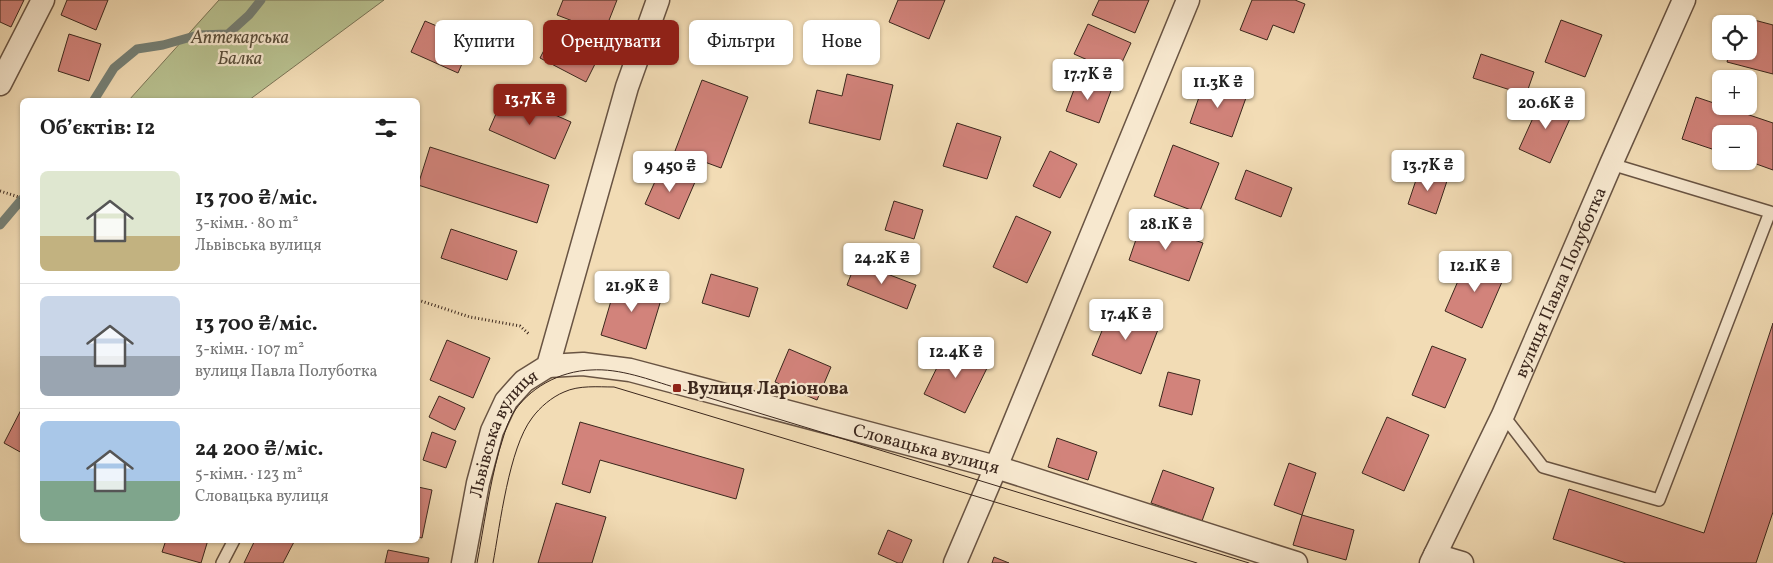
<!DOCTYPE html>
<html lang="uk">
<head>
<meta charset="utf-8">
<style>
  body { margin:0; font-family:Vollkorn,serif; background:#f2f2f2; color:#222; height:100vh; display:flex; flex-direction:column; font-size:19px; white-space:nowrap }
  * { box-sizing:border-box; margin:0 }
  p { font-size:16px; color:#767676 }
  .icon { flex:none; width:28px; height:28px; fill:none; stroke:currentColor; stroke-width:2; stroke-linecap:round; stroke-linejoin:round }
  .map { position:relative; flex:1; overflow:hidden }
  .side { position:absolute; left:20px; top:98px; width:400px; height:445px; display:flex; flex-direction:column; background:#fff; border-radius:8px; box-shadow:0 1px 4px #0004 }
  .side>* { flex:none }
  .hud { position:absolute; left:435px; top:20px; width:475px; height:45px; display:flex; gap:10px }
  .fabs { position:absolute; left:1712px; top:15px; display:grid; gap:10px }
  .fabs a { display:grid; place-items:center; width:45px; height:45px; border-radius:8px; background:#fff; box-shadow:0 1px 4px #0004; font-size:25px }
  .price { position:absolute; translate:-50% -42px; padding:0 11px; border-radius:5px; background:#fff; color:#222; font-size:16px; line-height:32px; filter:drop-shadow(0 1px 2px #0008) }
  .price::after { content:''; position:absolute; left:50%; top:30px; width:15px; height:11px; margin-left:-8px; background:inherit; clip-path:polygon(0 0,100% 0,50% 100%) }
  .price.selected { background:#8f2418; color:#fff }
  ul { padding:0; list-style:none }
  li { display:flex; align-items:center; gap:15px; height:125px; padding:0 20px }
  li+li { border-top:1px solid #e0e0e0 }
  li span { display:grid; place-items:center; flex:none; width:140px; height:100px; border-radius:8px; color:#555 }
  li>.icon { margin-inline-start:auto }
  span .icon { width:60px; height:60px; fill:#fffc; stroke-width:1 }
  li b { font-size:21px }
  h2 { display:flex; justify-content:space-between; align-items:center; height:60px; padding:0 20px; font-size:21px }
  .chip { padding:0 18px; border-radius:8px; background:#fff; box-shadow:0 1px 4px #0004; font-size:18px; line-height:45px }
  .chip.selected { background:#8f2418; color:#fff }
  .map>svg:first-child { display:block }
</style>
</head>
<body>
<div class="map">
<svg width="1773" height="563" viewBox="0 0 1773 563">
  <rect width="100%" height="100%" fill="#f2dcb5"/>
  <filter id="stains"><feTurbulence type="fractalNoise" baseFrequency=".004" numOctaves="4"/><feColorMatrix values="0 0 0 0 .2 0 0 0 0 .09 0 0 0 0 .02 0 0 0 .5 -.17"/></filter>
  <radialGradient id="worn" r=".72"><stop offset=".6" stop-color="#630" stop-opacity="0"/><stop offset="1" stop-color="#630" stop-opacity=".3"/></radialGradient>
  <!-- green -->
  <polygon fill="#b8c190" stroke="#7a7456" points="219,0 384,0 249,100 129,100"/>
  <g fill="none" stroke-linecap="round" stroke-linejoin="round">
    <!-- stream -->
    <g stroke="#758076" stroke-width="9">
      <polyline points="94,100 114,68 137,49 163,45 198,35 228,34 249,15 261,0"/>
      <polyline points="0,225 22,199"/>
    </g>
  </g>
  <!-- building -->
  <g fill="#d2837b" stroke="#3b271d">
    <polygon points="0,0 24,0 11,27 0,22"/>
    <polygon points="67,0 108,0 96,30 61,15"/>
    <polygon points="563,0 617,0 604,33 557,15"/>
    <polygon points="898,0 945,0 929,39 889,22"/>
    <polygon points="1099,0 1149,0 1135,33 1092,15"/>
    <polygon points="1252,0 1295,0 1305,4 1294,33 1273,25 1267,40 1240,30"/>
    <polygon points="1739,16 1773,25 1773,74 1727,62 1730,51 1749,51 1749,24 1737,24"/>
    <polygon points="1561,20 1602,35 1585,77 1545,62"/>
    <polygon points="425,21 472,41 458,73 411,52"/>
    <polygon points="559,21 605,44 586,82 540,58"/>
    <polygon points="1088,24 1131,43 1117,73 1074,54"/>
    <polygon points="69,34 101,44 89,81 58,71"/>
    <polygon points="1481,54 1534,72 1526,95 1473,78"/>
    <polygon points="847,74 893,85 880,140 809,123 817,90 842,96"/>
    <polygon points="1078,79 1111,91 1099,123 1066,111"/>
    <polygon points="702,80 748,97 721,168 675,151"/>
    <polygon points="1205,80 1247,95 1232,137 1190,123"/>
    <polygon points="505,93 571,122 555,159 489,130"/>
    <polygon points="1696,97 1773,123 1773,170 1748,161 1749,134 1721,134 1721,152 1682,139"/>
    <polygon points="1542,98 1573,112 1550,163 1519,149"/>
    <polygon points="957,123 1001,137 987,179 943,166"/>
    <polygon points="1173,145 1219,163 1199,213 1154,196"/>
    <polygon points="430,147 549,185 537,223 418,185"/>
    <polygon points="1050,151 1077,164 1060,198 1033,186"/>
    <polygon points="661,168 695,182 679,219 645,204"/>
    <polygon points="1246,170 1292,188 1281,217 1235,199"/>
    <polygon points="1419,171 1447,181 1436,214 1408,204"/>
    <polygon points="894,201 923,210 914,239 885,230"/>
    <polygon points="1016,216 1051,232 1027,283 993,267"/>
    <polygon points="1142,222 1203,243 1189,281 1129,260"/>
    <polygon points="451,229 517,251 507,280 441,258"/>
    <polygon points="1468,258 1505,275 1482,328 1445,311"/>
    <polygon points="856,262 916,285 907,309 847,285"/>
    <polygon points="711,274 758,288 749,317 702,303"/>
    <polygon points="618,277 664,290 646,349 601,335"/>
    <polygon points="1111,309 1159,327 1141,374 1092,355"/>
    <polygon points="1773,323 1773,512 1756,563 1626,563 1553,539 1569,489 1704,533"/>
    <polygon points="447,340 490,358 473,398 430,380"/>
    <polygon points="948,345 989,364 965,413 924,394"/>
    <polygon points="1432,346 1466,359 1445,408 1412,395"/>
    <polygon points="789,349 831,367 817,400 775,382"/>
    <polygon points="1168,372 1200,380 1192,415 1159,406"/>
    <polygon points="439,396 465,408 455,430 429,417"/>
    <polygon points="22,408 22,453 4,443"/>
    <polygon points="1387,417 1429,435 1404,491 1362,473"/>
    <polygon points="580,422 744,469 736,499 600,460 590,493 562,484"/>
    <polygon points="432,432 456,441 446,468 423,460"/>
    <polygon points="1057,438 1097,452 1088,480 1048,467"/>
    <polygon points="1289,463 1316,473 1302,515 1274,505"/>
    <polygon points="1163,470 1214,488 1202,521 1151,503"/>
    <polygon points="418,487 432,490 422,538 418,537"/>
    <polygon points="556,503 606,517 592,563 538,563"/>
    <polygon points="1302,515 1354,530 1346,560 1293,545"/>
    <polygon points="888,530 912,540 902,563 898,563 878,554"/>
    <polygon points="166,540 208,540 201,563 162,552"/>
    <polygon points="255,540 295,540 283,563 244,563"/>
    <polygon points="388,550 429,558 428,563 385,563"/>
    <polygon points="994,557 1009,563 992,563"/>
  </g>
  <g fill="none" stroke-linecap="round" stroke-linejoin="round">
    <defs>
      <g id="lane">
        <polyline points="1503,415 1543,467 1659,500 1770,212 1611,164"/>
        <polyline points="222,563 234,540"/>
      </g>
      <g id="street">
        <polyline points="0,84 43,0"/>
        <path id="s1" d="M548,366L583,364L630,370L996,467L1296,563"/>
        <polyline points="1435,555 1462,563"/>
        <path id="s2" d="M463,563L478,483L492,431L506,401L524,381L548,366L627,87L658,0"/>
        <polyline points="955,563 996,467 1188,0"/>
        <path id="s3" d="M1431,563L1503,415L1611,164L1684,0"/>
      </g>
    </defs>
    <!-- lane casing -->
    <use href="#lane" stroke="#695443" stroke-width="14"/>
    <!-- street casing -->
    <use href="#street" stroke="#695443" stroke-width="25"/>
    <!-- path -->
    <g stroke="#3b271d" stroke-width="3" stroke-dasharray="1 2.5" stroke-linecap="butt">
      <polyline points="0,191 22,198"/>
      <polyline points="418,300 470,317 520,326 530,335"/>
    </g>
    <!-- lane -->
    <use href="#lane" stroke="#f7e8cf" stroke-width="11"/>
    <!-- street -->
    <use href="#street" stroke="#f7e8cf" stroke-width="22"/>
    <!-- tram -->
    <g stroke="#3b271d" stroke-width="1">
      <path d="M477,563C484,526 489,488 499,451C503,439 506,426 512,415C528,388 560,371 591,370C620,368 650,380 677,388L1249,563"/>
      <path d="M493,563C500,525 509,448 532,418C540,407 552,397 564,392C579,385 598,387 614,387L1197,563"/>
    </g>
  </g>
  <!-- markers -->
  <rect fill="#8f2418" stroke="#f7e8cf" stroke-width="2" x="672" y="383" width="10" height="10" rx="2.5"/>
  <g text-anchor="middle" stroke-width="4.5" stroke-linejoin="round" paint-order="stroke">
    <!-- park labels -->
    <g font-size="18" font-style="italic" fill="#5a4e3a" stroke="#f7e8cf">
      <text x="240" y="43">Аптекарська<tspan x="240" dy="21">Балка</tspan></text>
    </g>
    <!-- street labels -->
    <g font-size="18" fill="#3b271d" stroke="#f7e8cf">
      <text dy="6" stroke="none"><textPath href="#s3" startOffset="309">вулиця Павла Полуботка</textPath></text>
      <text dy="6" stroke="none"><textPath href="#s2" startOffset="138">Львівська вулиця</textPath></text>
      <text dy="6" stroke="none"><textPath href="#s1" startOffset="389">Словацька вулиця</textPath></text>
    </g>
    <!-- poi labels -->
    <g font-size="18" font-weight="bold" fill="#3b271d" stroke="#f7e8cf" text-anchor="start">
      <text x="687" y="394">Вулиця Ларіонова</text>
    </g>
  </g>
  <rect width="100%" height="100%" filter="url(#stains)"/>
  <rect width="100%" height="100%" fill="url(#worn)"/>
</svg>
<div class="fabs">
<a><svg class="icon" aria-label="locate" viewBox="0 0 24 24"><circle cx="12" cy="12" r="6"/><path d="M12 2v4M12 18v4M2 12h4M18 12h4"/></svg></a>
<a>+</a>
<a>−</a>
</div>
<b class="price" style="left:1088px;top:101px">17.7K ₴</b>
<b class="price" style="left:1218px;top:109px">11.3K ₴</b>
<b class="price selected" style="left:530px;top:126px">13.7K ₴</b>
<b class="price" style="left:1546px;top:130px">20.6K ₴</b>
<b class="price" style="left:1428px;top:192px">13.7K ₴</b>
<b class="price" style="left:670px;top:193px">9 450 ₴</b>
<b class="price" style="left:1166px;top:251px">28.1K ₴</b>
<b class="price" style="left:882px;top:285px">24.2K ₴</b>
<b class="price" style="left:1475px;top:293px">12.1K ₴</b>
<b class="price" style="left:632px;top:313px">21.9K ₴</b>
<b class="price" style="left:1126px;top:341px">17.4K ₴</b>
<b class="price" style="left:956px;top:379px">12.4K ₴</b>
<div class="hud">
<a class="chip">Купити</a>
<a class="chip selected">Орендувати</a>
<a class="chip">Фільтри</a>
<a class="chip">Нове</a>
</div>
<section class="side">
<h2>Об’єктів: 12<svg class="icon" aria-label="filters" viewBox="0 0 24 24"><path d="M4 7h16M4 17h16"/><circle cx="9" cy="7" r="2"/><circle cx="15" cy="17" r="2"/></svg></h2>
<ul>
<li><span style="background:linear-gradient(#dfe7d0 65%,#c2b280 0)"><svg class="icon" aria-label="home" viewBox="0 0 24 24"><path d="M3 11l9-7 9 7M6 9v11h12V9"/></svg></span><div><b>13 700 ₴/міс.</b><p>3-кімн. · 80 m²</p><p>Львівська вулиця</p></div></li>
<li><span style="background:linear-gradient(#c9d6e8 60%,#9aa5b1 0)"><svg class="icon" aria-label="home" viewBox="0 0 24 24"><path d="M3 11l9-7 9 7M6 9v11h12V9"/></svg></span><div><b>13 700 ₴/міс.</b><p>3-кімн. · 107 m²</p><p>вулиця Павла Полуботка</p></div></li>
<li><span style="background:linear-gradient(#a9c7e8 60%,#7fa58c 0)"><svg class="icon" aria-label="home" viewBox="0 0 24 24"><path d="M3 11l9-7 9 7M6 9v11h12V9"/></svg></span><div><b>24 200 ₴/міс.</b><p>5-кімн. · 123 m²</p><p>Словацька вулиця</p></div></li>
</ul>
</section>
</div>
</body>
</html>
